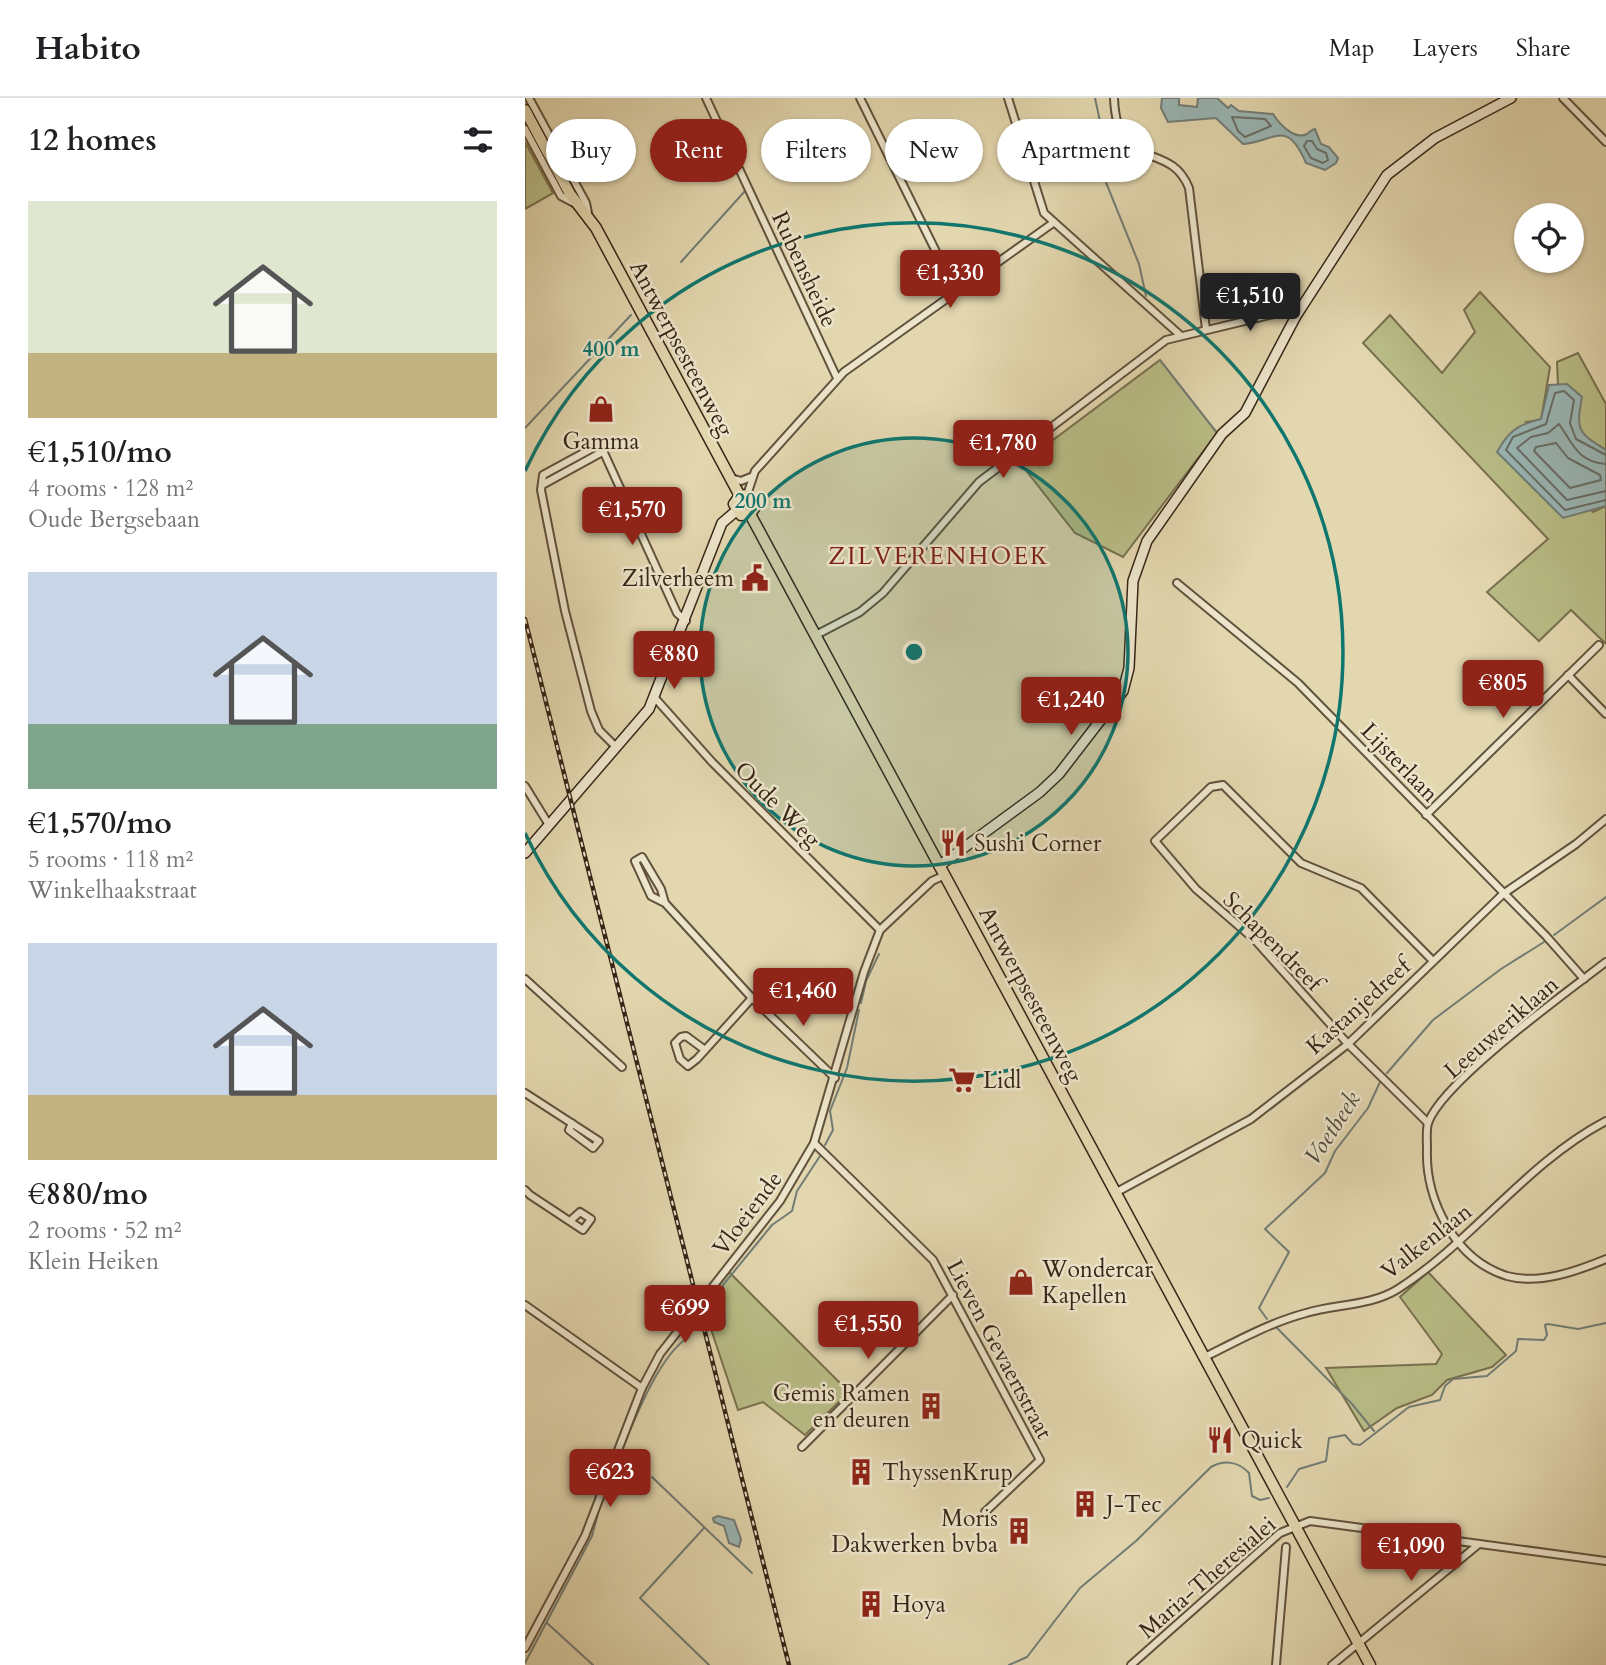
<!DOCTYPE html>
<html lang="en">
<head>
<meta charset="utf-8">
<style>
  body { margin:0; font-family:Cardo,serif; background:#f2f2f2; color:#202124; height:100vh; display:flex; flex-direction:column; font-size:26px; white-space:nowrap }
  * { box-sizing:border-box; margin:0 }
  p { font-size:23px; color:#757577 }
  .icon { flex:none; width:38px; height:38px; fill:none; stroke:currentColor; stroke-width:2; stroke-linecap:round; stroke-linejoin:round }
  .map { position:relative; flex:1; overflow:hidden }
  .details { display:flex; flex-direction:column; background:#fff; width:525px }
  .details>* { flex:none }
  .top-card { position:absolute; left:21px; top:21px; width:665px; height:63px; display:flex; gap:14px }
  .buttons { position:absolute; left:989px; top:105px; display:grid; gap:14px }
  .buttons a { display:grid; place-items:center; width:70px; height:70px; border-radius:50%; background:#fff; box-shadow:0 2px 5px #0004; font-size:35px }
  .price { position:absolute; translate:-50% -60px; padding:0 16px; border-radius:7px; background:#8f2418; color:#fff; font-size:23px; line-height:46px; filter:drop-shadow(0 2px 4px #0008) }
  .price::after { content:''; position:absolute; left:50%; top:42px; width:21px; height:16px; margin-left:-10px; background:inherit; clip-path:polygon(0 0,100% 0,50% 100%) }
  .price.on { background:#222; color:#fff }
  ul { padding:0; list-style:none }
  li { display:grid; align-content:center; gap:14px; height:371px; padding:0 28px }
  li span { display:grid; place-items:center; height:217px; border-radius:0px; color:#555 }
  li>.icon { margin-inline-start:auto }
  span .icon { width:126px; height:126px; fill:#fffc; stroke-width:1 }
  li b { font-size:30px }
  h2 { display:flex; justify-content:space-between; align-items:center; height:84px; padding:0 28px; font-size:30px }
  .pill { padding:0 24px; border-radius:32px; background:#fff; box-shadow:0 2px 5px #0004; font-size:24px; line-height:63px }
  .pill.on { background:#8f2418; color:#fff }
  header { display:flex; align-items:center; gap:42px; box-sizing:border-box; height:98px; padding:0 35px; background:#fff; border-bottom:2px solid #e0e0e0 }
  header strong { font-size:33px }
  nav { display:flex; gap:38px; margin-inline-start:auto; font-size:24px }
  main { display:flex; flex:1; min-height:0 }
  .map>svg:first-child { display:block }
</style>
</head>
<body>
<header>
<strong>Habito</strong>
<nav><a>Map</a><a>Layers</a><a>Share</a></nav>
</header>
<main>
<section class="details">
<h2>12 homes<svg class="icon" aria-label="filters" viewBox="0 0 24 24"><path d="M4 7h16M4 17h16"/><circle cx="9" cy="7" r="2"/><circle cx="15" cy="17" r="2"/></svg></h2>
<ul>
<li><span style="background:linear-gradient(#dfe7d0 70%,#c2b280 0)"><svg class="icon" aria-label="home" viewBox="0 0 24 24"><path d="M3 11l9-7 9 7M6 9v11h12V9"/></svg></span><div><b>€1,510/mo</b><p>4 rooms · 128 m²</p><p>Oude Bergsebaan</p></div></li>
<li><span style="background:linear-gradient(#c9d6e8 70%,#7fa58c 0)"><svg class="icon" aria-label="home" viewBox="0 0 24 24"><path d="M3 11l9-7 9 7M6 9v11h12V9"/></svg></span><div><b>€1,570/mo</b><p>5 rooms · 118 m²</p><p>Winkelhaakstraat</p></div></li>
<li><span style="background:linear-gradient(#c9d6e8 70%,#c2b280 0)"><svg class="icon" aria-label="home" viewBox="0 0 24 24"><path d="M3 11l9-7 9 7M6 9v11h12V9"/></svg></span><div><b>€880/mo</b><p>2 rooms · 52 m²</p><p>Klein Heiken</p></div></li>
</ul>
</section>
<div class="map">
<svg width="1081" height="1567" viewBox="0 0 1081 1567">
  <rect width="100%" height="100%" fill="#e3d7af"/>
  <filter id="stains"><feTurbulence type="fractalNoise" baseFrequency=".00286" numOctaves="4"/><feColorMatrix values="0 0 0 0 .2 0 0 0 0 .09 0 0 0 0 .02 0 0 0 .5 -.17"/></filter>
  <radialGradient id="worn" r=".72"><stop offset=".6" stop-color="#630" stop-opacity="0"/><stop offset="1" stop-color="#630" stop-opacity=".3"/></radialGradient>
  <!-- green -->
  <g fill="#b9bd87" stroke="#78714f" stroke-width="2">
    <polygon points="0,44 28,95 0,111"/>
    <polygon points="955,194 1025,269 1016,322 1001,324 1068,414 1081,408 1081,546 1046,512 1014,543 962,494 1023,441 838,245 865,217 917,275 950,234 939,212"/>
    <polygon points="1053,255 1081,306 1081,352 1057,338 1049,306 1033,288 1032,264"/>
    <polygon points="635,262 692,335 598,459 550,435 496,366"/>
    <polygon points="204,1174 324,1294 280,1337 238,1304 213,1312 178,1207"/>
    <polygon points="903,1174 981,1257 967,1269 922,1282 907,1297 872,1310 839,1333 801,1270 911,1266 917,1256 875,1199"/>
  </g>
  <!-- water -->
  <g fill="#9ab7b6" stroke="#727d76" stroke-width="2">
    <path d="M637,0H654V7L672,9L673,0H692L703,10L706,7L714,13L748,16C753,24 769,43 782,36C785,34 787,31 790,31L796,46L804,49L813,60L811,65L800,72L781,65C761,19 750,44 718,46L691,20L643,24L636,10Z"/>
    <path d="M1042,286L1057,299C1051,332 1052,334 1081,352V408L1038,420L972,354C983,334 993,326 1016,321L1024,287Z"/>
    <polygon points="193,1418 209,1422 216,1441 214,1449 204,1445 199,1428 189,1424 188,1420"/>
  </g>
  <g fill="none" stroke-linecap="round" stroke-linejoin="round">
    <!-- shore -->
    <g stroke="#686e66" stroke-width="2">
      <polygon points="707,19 740,21 746,28 720,39 713,33"/>
      <polygon points="782,43 787,43 792,51 801,55 803,62 798,65 786,60 779,48"/>
      <polygon points="1031,345 1043,360 1075,377 1076,382 1045,390 1009,353 1011,349"/>
      <polyline points="1081,357 1051,341 1045,325 1049,302 1039,293 1030,295 1021,326 988,339 981,352 1040,412 1081,402"/>
      <path d="M1081,366C1052,364 1047,344 1034,326L1023,335L1006,339L992,350L1042,402L1081,393"/>
    </g>
    <!-- stream -->
    <g stroke="#727d76" stroke-width="2">
      <polyline points="570,0 579,42 575,46 582,63 580,82 614,166 621,198"/>
      <polyline points="156,164 220,93"/>
      <polyline points="635,262 692,335"/>
      <polyline points="0,330 106,217"/>
      <polyline points="1029,837 1081,799"/>
      <polyline points="336,905 341,883 354,856"/>
      <polyline points="862,975 908,922 976,871 1019,844"/>
      <polyline points="300,1047 308,1032 305,1013 322,970 334,912"/>
      <polyline points="742,1221 734,1210 764,1154 740,1131 800,1075 810,1053 843,1010 855,984"/>
      <polyline points="751,1229 827,1306 849,1333"/>
      <polyline points="188,1232 200,1227 198,1187 247,1127 267,1113 272,1093 295,1058"/>
      <path d="M88,1373C104,1337 131,1258 164,1239"/>
      <polyline points="127,1379 227,1475"/>
      <polyline points="762,1389 774,1371 801,1363 804,1340 820,1337 828,1346 835,1347 884,1309 915,1302 920,1288 928,1281 962,1278 991,1253 993,1241 1019,1242 1022,1237 1020,1227 1023,1226 1053,1231 1081,1225"/>
      <polyline points="179,1430 115,1500 184,1567"/>
      <polyline points="22,1525 68,1567"/>
      <polyline points="0,1565 67,1438 75,1408"/>
      <path d="M484,1567L502,1559L555,1490L611,1443L686,1369C699,1362 713,1363 724,1375L727,1398L735,1402L744,1400"/>
    </g>
    <defs>
      <g id="street">
        <polyline points="4,0 61,105 63,115"/>
        <polyline points="181,0 312,280"/>
        <polyline points="335,0 430,192"/>
        <polyline points="483,0 519,115 655,237"/>
        <path d="M589,0C592,78 644,40 664,90L681,231"/>
        <polyline points="1038,0 1081,44"/>
        <polyline points="0,31 36,98 51,106"/>
        <polyline points="206,380 216,383 226,379"/>
        <polyline points="17,387 79,353"/>
        <polyline points="222,397 230,373 319,274 528,125"/>
        <polyline points="652,485 773,585 1021,838 1059,881"/>
        <polyline points="291,537 335,514 358,495 454,384 641,242 761,213 771,218"/>
        <polyline points="1043,577 1081,616"/>
        <polyline points="130,600 187,664 355,832"/>
        <polyline points="90,648 74,632 66,613 40,513 16,392 18,377 75,346 152,515 161,523"/>
        <polyline points="0,688 24,727"/>
        <polyline points="901,717 1074,547"/>
        <polyline points="140,805 126,798 110,763 117,759 136,791 140,805 227,900 310,980"/>
        <path d="M1081,864C1042,894 918,983 903,1025C901,1032 902,1043 902,1051C900,1102 930,1162 982,1178C1014,1187 1052,1173 1081,1161"/>
        <polyline points="0,881 97,969"/>
        <polyline points="180,952 161,938 156,939 150,945 155,961 163,968 172,961 227,900"/>
        <polyline points="0,995 74,1043 68,1050 44,1032 47,1025"/>
        <polyline points="903,1025 823,946 730,842 671,791 630,743 686,689 698,687 776,765 836,790 908,863"/>
        <polyline points="289,1045 408,1162 515,1362 460,1414"/>
        <polyline points="0,1092 5,1097 58,1132 66,1121 55,1114 45,1123"/>
        <polyline points="590,1095 726,1021 823,946 978,796 1051,746 1081,721"/>
        <polyline points="0,1207 117,1290"/>
        <path d="M678,1260C712,1243 744,1225 781,1215C811,1206 846,1208 873,1191C949,1142 1001,1065 1081,1023"/>
        <polyline points="277,1349 428,1197"/>
        <polyline points="0,1550 60,1438 117,1290 135,1256 255,1103 289,1045 339,874 355,832 407,783 420,777"/>
        <polyline points="606,1567 755,1435 785,1423 1081,1463"/>
        <polyline points="751,1567 761,1449"/>
        <polyline points="807,1567 954,1446"/>
      </g>
      <g id="secondary">
        <polyline points="0,755 124,611 197,425 211,413"/>
        <polyline points="414,768 515,694 534,676 598,593 604,570 608,483 622,443 697,336 720,315 771,218 862,77 910,40 986,0"/>
      </g>
      <g id="primary">
        <polyline points="0,12 45,96 71,130 215,398"/>
        <polyline points="215,398 209,406 216,417 225,416"/>
        <polyline points="215,398 222,397 229,403 230,409 225,416"/>
        <polyline points="225,416 845,1567"/>
      </g>
    </defs>
    <!-- street casing -->
    <use href="#street" stroke="#61523d" stroke-width="10"/>
    <!-- secondary casing -->
    <use href="#secondary" stroke="#362517" stroke-width="12"/>
    <!-- primary casing -->
    <use href="#primary" stroke="#362517" stroke-width="13"/>
    <!-- street -->
    <use href="#street" stroke="#ede5cb" stroke-width="6"/>
    <!-- secondary -->
    <use href="#secondary" stroke="#ede5cb" stroke-width="9"/>
    <!-- primary -->
    <use href="#primary" stroke="#e3d7af" stroke-width="10"/>
    <defs>
      <polyline id="rail" points="0,521 264,1567"/>
    </defs>
    <!-- rail casing -->
    <use href="#rail" stroke="#362517" stroke-width="4.5"/>
    <!-- rail -->
    <use href="#rail" stroke="#ede5cb" stroke-width="2" stroke-dasharray="5" stroke-linecap="butt"/>
  </g>
  <!-- distance rings -->
  <circle cx="389" cy="554" r="214" fill="#0f766e" fill-opacity=".12"/>
  <g fill="none" stroke="#0f766e" stroke-width="3.5">
    <circle cx="389" cy="554" r="214"/>
    <path d="M0 373A429 429 0 1 1 0 735"/>
  </g>
  <!-- icons -->
  <defs>
    <symbol id="shop-bare" viewBox="-9 -9 18 18"><path d="M-5-2.5h2.3a2.7 3.5 0 0 1 5.4 0H5L5.5 6h-11ZM-1.5-2.5h3a1.5 2.3 0 0 0-3 0Z" fill="#8f2418" stroke="#ede5cb" stroke-width="2.5" paint-order="stroke"/></symbol>
    <symbol id="civic-bare" viewBox="-9 -9 18 18"><path d="M-.6-6.5H3V-4.5H.6V-3L4-1V1h2V6H-6V1h2V-1L-.6-3ZM-1.2 2.5V6h2.4V2.5Z" fill="#8f2418" stroke="#ede5cb" stroke-width="2.5" paint-order="stroke"/></symbol>
    <symbol id="restaurant-bare" viewBox="-9 -9 18 18"><path d="M-5-6h1v4h1v-4h1v4h1v-4h1v5L-1.5 .5V6h-2V.5L-5-1ZM5-6V6H3V1.5H1.5Q1.5-4 5-6Z" fill="#8f2418" stroke="#ede5cb" stroke-width="2.5" paint-order="stroke"/></symbol>
    <symbol id="supermarket-bare" viewBox="-9 -9 18 18"><path d="M-6-5.5h2.5l.6 2H6L4.5 2H-2.5L-4.4-4H-6ZM-1.5 3.2a1.3 1.3 0 1 0 .1 0ZM3 3.2a1.3 1.3 0 1 0 .1 0Z" fill="#8f2418" stroke="#ede5cb" stroke-width="2.5" paint-order="stroke"/></symbol>
    <symbol id="building-bare" viewBox="-9 -9 18 18"><path d="M-4-6H4V6H1V3H-1V6H-4ZM-2.5-4.3h1.7v1.8h-1.7ZM.8-4.3h1.7v1.8H.8ZM-2.5-1h1.7V.8h-1.7ZM.8-1h1.7V.8H.8Z" fill="#8f2418" stroke="#ede5cb" stroke-width="2.5" paint-order="stroke"/></symbol>
  </defs>
  <g fill-rule="evenodd">
    <use href="#shop-bare" x="57" y="292" width="38" height="38"/>
    <use href="#civic-bare" x="211" y="461" width="38" height="38"/>
    <use href="#restaurant-bare" x="409" y="726" width="38" height="38"/>
    <use href="#supermarket-bare" x="418" y="963" width="38" height="38"/>
    <use href="#shop-bare" x="477" y="1165" width="38" height="38"/>
    <use href="#building-bare" x="387" y="1289" width="38" height="38"/>
    <use href="#restaurant-bare" x="676" y="1323" width="38" height="38"/>
    <use href="#building-bare" x="317" y="1355" width="38" height="38"/>
    <use href="#building-bare" x="541" y="1387" width="38" height="38"/>
    <use href="#building-bare" x="475" y="1414" width="38" height="38"/>
    <use href="#building-bare" x="327" y="1487" width="38" height="38"/>
  </g>
  <g text-anchor="middle" stroke-width="5" stroke-linejoin="round" paint-order="stroke">
    <!-- street labels -->
    <g font-size="23" fill="#362517" stroke="#ede5cb">
      <text transform="translate(280 171) rotate(65)" y="8">Rubensheide</text>
      <text transform="translate(157 250) rotate(62)" y="8">Antwerpsesteenweg</text>
      <text transform="translate(875 664) rotate(46)" y="8">Lijsterlaan</text>
      <text transform="translate(253 706) rotate(45)" y="8">Oude Weg</text>
      <text transform="translate(748 843) rotate(45)" y="8">Schapendreef</text>
      <text transform="translate(506 896) rotate(62)" y="8">Antwerpsesteenweg</text>
      <text transform="translate(833 908) rotate(-42)" y="8">Kastanjedreef</text>
      <text transform="translate(976 929) rotate(-41)" y="8">Leeuweriklaan</text>
      <text transform="translate(222 1115) rotate(-53)" y="8">Vloeiende</text>
      <text transform="translate(901 1143) rotate(-38)" y="8">Valkenlaan</text>
      <text transform="translate(475 1251) rotate(62)" y="8">Lieven Gevaertstraat</text>
      <text transform="translate(682 1479) rotate(-41)" y="8">Maria-Theresialei</text>
    </g>
    <!-- poi labels -->
    <g font-size="23" fill="#362517" stroke="#ede5cb" text-anchor="start">
      <text x="76" y="351" text-anchor="middle">Gamma</text>
      <text x="209" y="488" text-anchor="end">Zilverheem</text>
      <text x="449" y="753">Sushi Corner</text>
      <text x="458" y="990">Lidl</text>
      <text x="517" y="1179">Wondercar<tspan x="517" dy="26">Kapellen</tspan></text>
      <text x="385" y="1303" text-anchor="end">Gemis Ramen<tspan x="385" dy="26">en deuren</tspan></text>
      <text x="716" y="1350">Quick</text>
      <text x="357" y="1382">ThyssenKrup</text>
      <text x="581" y="1414">J-Tec</text>
      <text x="473" y="1428" text-anchor="end">Moris<tspan x="473" dy="26">Dakwerken bvba</tspan></text>
      <text x="367" y="1514">Hoya</text>
    </g>
    <!-- neighbourhood labels -->
    <g font-size="24" letter-spacing="2" fill="#7a1f14" stroke="#ede5cb">
      <text x="414" y="466">ZILVERENHOEK</text>
    </g>
    <!-- water labels -->
    <g font-size="24" font-style="italic" fill="#4f4a3f" stroke="#ede5cb">
      <text transform="translate(807 1030) rotate(-57)" y="8">Voetbeek</text>
    </g>
  </g>
  <circle cx="389" cy="554" r="10" fill="#0f766e" stroke="#ede5cb" stroke-width="3.5"/>
  <g font-size="21" text-anchor="middle" font-weight="bold" fill="#0f766e" stroke="#ede5cb" stroke-width="5" stroke-linejoin="round" paint-order="stroke">
    <text x="86" y="258">400 m</text>
    <text x="238" y="410">200 m</text>
  </g>
  <rect width="100%" height="100%" filter="url(#stains)"/>
  <rect width="100%" height="100%" fill="url(#worn)"/>
</svg>
<div class="buttons">
<a><svg class="icon" aria-label="locate" viewBox="0 0 24 24"><circle cx="12" cy="12" r="6"/><path d="M12 2v4M12 18v4M2 12h4M18 12h4"/></svg></a>
</div>
<b class="price" style="left:425px;top:212px">€1,330</b>
<b class="price on" style="left:725px;top:235px">€1,510</b>
<b class="price" style="left:478px;top:382px">€1,780</b>
<b class="price" style="left:107px;top:449px">€1,570</b>
<b class="price" style="left:149px;top:593px">€880</b>
<b class="price" style="left:978px;top:622px">€805</b>
<b class="price" style="left:546px;top:639px">€1,240</b>
<b class="price" style="left:278px;top:930px">€1,460</b>
<b class="price" style="left:160px;top:1247px">€699</b>
<b class="price" style="left:343px;top:1263px">€1,550</b>
<b class="price" style="left:85px;top:1411px">€623</b>
<b class="price" style="left:886px;top:1485px">€1,090</b>
<div class="top-card">
<a class="pill">Buy</a>
<a class="pill on">Rent</a>
<a class="pill">Filters</a>
<a class="pill">New</a>
<a class="pill">Apartment</a>
</div>
</div>
</main>
</body>
</html>
